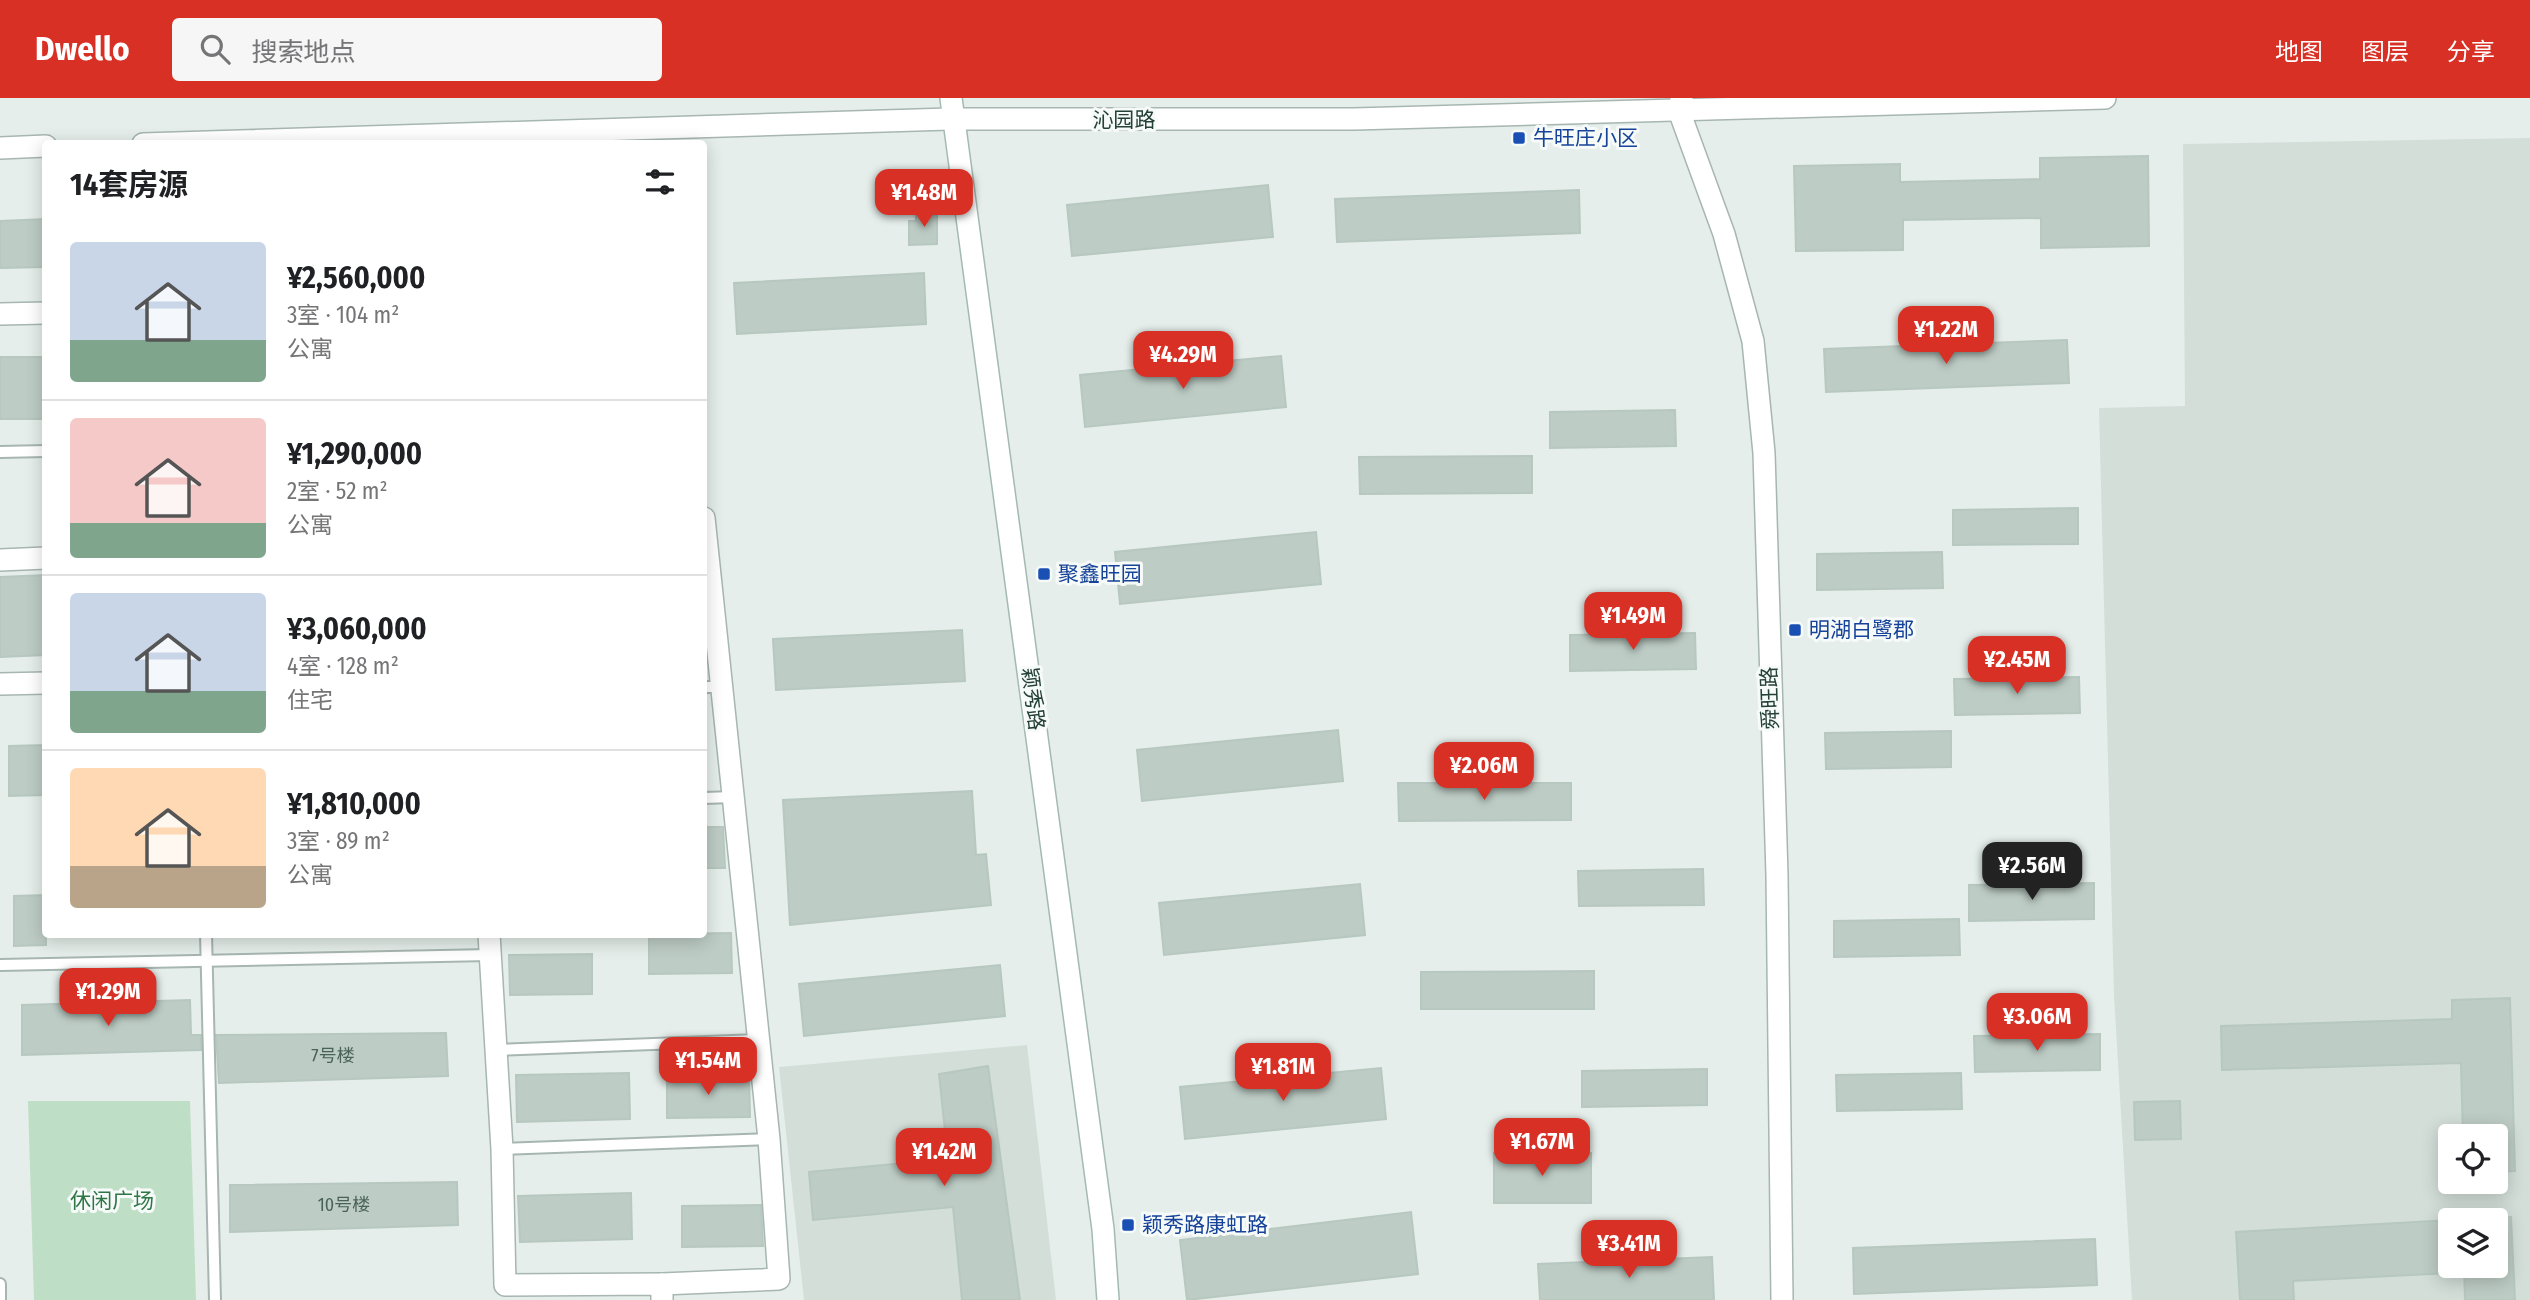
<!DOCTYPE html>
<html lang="zh">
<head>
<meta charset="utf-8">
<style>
  body { margin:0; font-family:"Fira Sans Condensed","Noto Sans SC",sans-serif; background:#f6f6f6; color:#202124; height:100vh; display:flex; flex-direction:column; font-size:26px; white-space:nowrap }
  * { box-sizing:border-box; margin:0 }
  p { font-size:23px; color:#757577 }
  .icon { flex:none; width:38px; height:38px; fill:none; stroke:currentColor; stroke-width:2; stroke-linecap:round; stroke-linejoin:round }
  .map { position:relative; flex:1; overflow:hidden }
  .details { position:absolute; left:42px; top:42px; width:665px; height:798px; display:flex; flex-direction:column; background:#fff; border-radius:7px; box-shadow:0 4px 18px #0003 }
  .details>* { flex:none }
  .controls { position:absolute; left:2438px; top:1026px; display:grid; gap:14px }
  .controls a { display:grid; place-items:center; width:70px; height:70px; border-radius:7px; background:#fff; box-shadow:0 4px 18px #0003; font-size:35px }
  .price { position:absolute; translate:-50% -60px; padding:0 16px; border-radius:14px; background:#d93025; color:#fff; font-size:23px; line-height:46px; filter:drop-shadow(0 2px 4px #0008) }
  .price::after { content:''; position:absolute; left:50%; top:42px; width:21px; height:16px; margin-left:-10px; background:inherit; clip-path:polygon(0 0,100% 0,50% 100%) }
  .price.selected { background:#222; color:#fff }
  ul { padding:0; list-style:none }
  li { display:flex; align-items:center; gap:21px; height:175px; padding:0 28px }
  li+li { border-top:2px solid #e0e0e0 }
  li span { display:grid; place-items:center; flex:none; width:196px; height:140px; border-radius:7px; color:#555 }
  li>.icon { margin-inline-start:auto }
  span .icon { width:84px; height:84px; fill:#fffc; stroke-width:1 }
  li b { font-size:30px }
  h2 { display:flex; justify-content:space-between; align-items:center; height:84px; padding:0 28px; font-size:30px }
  header { display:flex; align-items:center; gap:42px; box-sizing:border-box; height:98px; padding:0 35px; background:#d93025; color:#fff }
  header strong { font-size:33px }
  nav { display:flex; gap:38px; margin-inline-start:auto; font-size:24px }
  .search { width:490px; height:63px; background:#f6f6f6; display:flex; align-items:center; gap:18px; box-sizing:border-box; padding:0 24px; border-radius:7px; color:#757577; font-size:26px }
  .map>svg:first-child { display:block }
</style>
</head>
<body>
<header>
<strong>Dwello</strong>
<div class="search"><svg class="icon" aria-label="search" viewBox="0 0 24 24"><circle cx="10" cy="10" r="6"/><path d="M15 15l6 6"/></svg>搜索地点</div>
<nav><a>地图</a><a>图层</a><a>分享</a></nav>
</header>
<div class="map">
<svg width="2530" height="1202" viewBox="0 0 2530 1202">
  <rect width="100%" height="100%" fill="#e5eeea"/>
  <!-- built -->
  <g fill="#d3ded9" fill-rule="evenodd">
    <path d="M2530,40V1202H2132L2114,897L2099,310L2185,308L2183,46ZM2450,1038H2496V1083H2450ZM2450,1122H2496V1167H2450Z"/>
    <polygon points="1027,947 1056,1202 804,1202 779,969"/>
  </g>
  <!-- green -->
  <polygon fill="#bfdec6" points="28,1003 190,1003 196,1202 34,1202"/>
  <!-- building -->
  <g fill="#bdccc5" stroke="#b7c8c0" stroke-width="2">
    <polygon points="2148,58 2149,148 2041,150 2041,120 1903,122 1903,152 1796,153 1794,68 1900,66 1900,84 2040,81 2040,60"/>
    <polygon points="1268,87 1273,139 1072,158 1067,107"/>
    <polygon points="1579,92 1580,135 1337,144 1335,101"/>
    <polygon points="916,114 937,114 937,146 909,147 909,123 916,123"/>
    <polygon points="46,121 46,169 0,170 0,123"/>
    <polygon points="924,175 926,226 737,236 734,185"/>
    <polygon points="2067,242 2069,285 1826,294 1824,251"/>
    <polygon points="1281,258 1286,309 1085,329 1080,277"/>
    <rect x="0" y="259" width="46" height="62"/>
    <polygon points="1675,312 1676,348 1550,350 1550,314"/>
    <polygon points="1532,358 1532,395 1360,396 1359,359"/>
    <polygon points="2078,410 2078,446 1953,447 1953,412"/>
    <polygon points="1316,434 1321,486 1120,506 1115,454"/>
    <polygon points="1942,454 1943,490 1817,492 1817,456"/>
    <polygon points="46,477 46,557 0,559 0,479"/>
    <polygon points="962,532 965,583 776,592 773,541"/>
    <polygon points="1695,535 1696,571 1570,573 1570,537"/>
    <polygon points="2079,579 2080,615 1955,617 1954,581"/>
    <polygon points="1338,632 1343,683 1142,703 1137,652"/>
    <polygon points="1951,633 1951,669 1826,671 1825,635"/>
    <polygon points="46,647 46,697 9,698 9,648"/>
    <polygon points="1398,685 1571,685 1571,722 1399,723"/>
    <polygon points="972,693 976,757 986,756 991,807 790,827 783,702"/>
    <polygon points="704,729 723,729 725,770 704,770"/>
    <polygon points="1703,771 1704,807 1579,808 1578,773"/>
    <polygon points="2094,785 2094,821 1969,823 1969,787"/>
    <polygon points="1360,786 1365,837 1164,857 1159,805"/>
    <polygon points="46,797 46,847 14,848 14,798"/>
    <polygon points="1959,821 1960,857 1834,859 1834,823"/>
    <polygon points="731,835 732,875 649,876 649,836"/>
    <polygon points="592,856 592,896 510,897 509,857"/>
    <polygon points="1000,867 1005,918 804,938 799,886"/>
    <polygon points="1594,873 1594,911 1421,911 1421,874"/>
    <polygon points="2510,900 2515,1073 2496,1074 2496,1038 2463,1038 2461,965 2222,972 2221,928 2452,921 2452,902"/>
    <polygon points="190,902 191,937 201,937 201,952 22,957 22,907"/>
    <polygon points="446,935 448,978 219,985 216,937"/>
    <polygon points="2100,936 2100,972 1975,974 1974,938"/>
    <polygon points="988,968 1020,1202 962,1202 953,1109 813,1122 809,1074 948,1061 939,976"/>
    <polygon points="1381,970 1386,1021 1185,1041 1180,989"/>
    <polygon points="1707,971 1707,1007 1582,1009 1582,973"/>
    <polygon points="629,975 630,1021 517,1024 516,977"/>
    <polygon points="1961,975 1962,1011 1837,1013 1836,977"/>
    <polygon points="749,978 750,1019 667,1020 667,979"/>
    <polygon points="2180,1003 2181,1041 2135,1042 2134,1004"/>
    <rect x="1494" y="1055" width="97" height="50"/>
    <polygon points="457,1084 458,1127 230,1134 230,1087"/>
    <polygon points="631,1095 632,1141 520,1144 518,1098"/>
    <polygon points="761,1107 763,1148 682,1149 682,1108"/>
    <polygon points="1411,1114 1418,1176 1187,1202 1180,1142"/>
    <polygon points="2496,1119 2511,1119 2515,1202 2465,1202 2464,1167 2496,1167"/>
    <polygon points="2450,1122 2450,1175 2293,1183 2294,1202 2240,1202 2236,1134"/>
    <polygon points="2095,1141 2097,1187 1854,1196 1853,1150"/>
    <polygon points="1712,1159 1714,1202 1540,1202 1538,1166"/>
  </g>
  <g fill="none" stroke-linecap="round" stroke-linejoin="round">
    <defs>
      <g id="service">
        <polyline points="0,354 46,353"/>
        <polyline points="704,589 720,589"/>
        <polyline points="704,700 733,699"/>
        <polyline points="206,836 215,1202"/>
        <polyline points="0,867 490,857"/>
        <polyline points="496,952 759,942"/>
        <polyline points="502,1051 769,1041"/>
        <polyline points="0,1186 0,1202"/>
      </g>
      <g id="minor">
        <polyline points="1682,0 1678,10 1724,136 1753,243 1764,355 1777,777 1782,1202"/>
        <polyline points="0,216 46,215"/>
        <polyline points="0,462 46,460"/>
        <polyline points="0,586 46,585"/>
        <polyline points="489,836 502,1051 505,1187 662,1186 662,1202"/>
        <polyline points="662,1186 779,1181 769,1041 704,420"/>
      </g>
      <g id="tertiary">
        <polyline points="143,46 949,21 1354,21 2105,0"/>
        <polyline points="0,50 46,48"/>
      </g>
      <polyline id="secondary" points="951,0 1103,1131 1108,1202"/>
    </defs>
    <!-- service casing -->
    <use href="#service" stroke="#a7b6b1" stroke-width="14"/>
    <!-- minor casing -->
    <use href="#minor" stroke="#a7b6b1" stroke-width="24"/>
    <!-- tertiary casing -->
    <use href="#tertiary" stroke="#a7b6b1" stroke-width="24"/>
    <!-- secondary casing -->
    <use href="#secondary" stroke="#a4bab1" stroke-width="24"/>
    <!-- service -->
    <use href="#service" stroke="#fff" stroke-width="10"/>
    <!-- minor -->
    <use href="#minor" stroke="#fff" stroke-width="21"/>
    <!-- tertiary -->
    <use href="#tertiary" stroke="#fff" stroke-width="21"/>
    <!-- secondary -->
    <use href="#secondary" stroke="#fff" stroke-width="21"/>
  </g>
  <!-- markers -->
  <g fill="#1a4fb4" stroke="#f6faf8" stroke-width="2.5">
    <rect x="1512" y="33" width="14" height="14" rx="3.5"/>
    <rect x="1037" y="469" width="14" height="14" rx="3.5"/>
    <rect x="1788" y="525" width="14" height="14" rx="3.5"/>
    <rect x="1121" y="1120" width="14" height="14" rx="3.5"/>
  </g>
  <g text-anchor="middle" stroke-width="6" stroke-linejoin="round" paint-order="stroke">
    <!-- number labels -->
    <g font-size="18" fill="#4a635a">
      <text x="333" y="964">7号楼</text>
      <text x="344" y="1113">10号楼</text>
    </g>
    <!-- street labels -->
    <g font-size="21" fill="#244037" stroke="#f6faf8">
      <text x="1124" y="29">沁园路</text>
      <text transform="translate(1770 600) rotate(-92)" y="7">舜旺路</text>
      <text transform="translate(1033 601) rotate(83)" y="7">颖秀路</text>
    </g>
    <!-- transit labels -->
    <g font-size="21" fill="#164399" stroke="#f6faf8" text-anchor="start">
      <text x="1533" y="47">牛旺庄小区</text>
      <text x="1058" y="483">聚鑫旺园</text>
      <text x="1809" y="539">明湖白鹭郡</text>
      <text x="1142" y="1134">颖秀路康虹路</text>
    </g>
    <!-- park labels -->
    <g font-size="21" fill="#2f7647" stroke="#f6faf8">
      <text x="112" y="1110">休闲广场</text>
    </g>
  </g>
</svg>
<div class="controls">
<a><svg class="icon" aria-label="locate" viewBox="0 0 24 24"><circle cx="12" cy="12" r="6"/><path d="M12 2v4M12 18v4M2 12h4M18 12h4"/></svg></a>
<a><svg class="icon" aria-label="layers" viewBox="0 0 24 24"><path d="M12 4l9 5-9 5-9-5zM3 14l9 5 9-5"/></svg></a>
</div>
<b class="price" style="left:924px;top:131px">¥1.48M</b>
<b class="price" style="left:1946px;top:268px">¥1.22M</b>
<b class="price" style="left:1183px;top:293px">¥4.29M</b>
<b class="price" style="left:1633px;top:554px">¥1.49M</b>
<b class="price" style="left:2017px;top:598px">¥2.45M</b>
<b class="price" style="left:1484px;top:704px">¥2.06M</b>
<b class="price selected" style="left:2032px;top:804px">¥2.56M</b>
<b class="price" style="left:108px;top:930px">¥1.29M</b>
<b class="price" style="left:2037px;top:955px">¥3.06M</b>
<b class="price" style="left:708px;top:999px">¥1.54M</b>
<b class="price" style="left:1283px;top:1005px">¥1.81M</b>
<b class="price" style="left:1542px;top:1080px">¥1.67M</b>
<b class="price" style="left:944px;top:1090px">¥1.42M</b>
<b class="price" style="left:1629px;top:1182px">¥3.41M</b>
<section class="details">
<h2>14套房源<svg class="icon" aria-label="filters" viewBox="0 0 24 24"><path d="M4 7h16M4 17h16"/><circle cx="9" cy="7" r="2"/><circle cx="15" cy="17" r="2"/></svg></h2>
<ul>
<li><span style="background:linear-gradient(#c9d6e8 70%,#7fa58c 0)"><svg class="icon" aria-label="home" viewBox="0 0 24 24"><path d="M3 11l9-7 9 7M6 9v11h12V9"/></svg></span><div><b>¥2,560,000</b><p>3室 · 104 m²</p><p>公寓</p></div></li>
<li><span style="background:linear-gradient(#f6c9c9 75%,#7fa58c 0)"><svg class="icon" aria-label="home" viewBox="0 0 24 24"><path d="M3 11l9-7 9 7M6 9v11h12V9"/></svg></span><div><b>¥1,290,000</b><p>2室 · 52 m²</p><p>公寓</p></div></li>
<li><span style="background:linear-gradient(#c9d6e8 70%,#7fa58c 0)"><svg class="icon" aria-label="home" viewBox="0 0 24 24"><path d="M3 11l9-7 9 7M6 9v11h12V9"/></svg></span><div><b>¥3,060,000</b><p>4室 · 128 m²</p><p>住宅</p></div></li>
<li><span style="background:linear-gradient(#ffd9b3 70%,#b9a48a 0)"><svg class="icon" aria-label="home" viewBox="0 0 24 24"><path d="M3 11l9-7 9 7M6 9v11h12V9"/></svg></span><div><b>¥1,810,000</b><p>3室 · 89 m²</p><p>公寓</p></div></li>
</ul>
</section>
</div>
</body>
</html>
